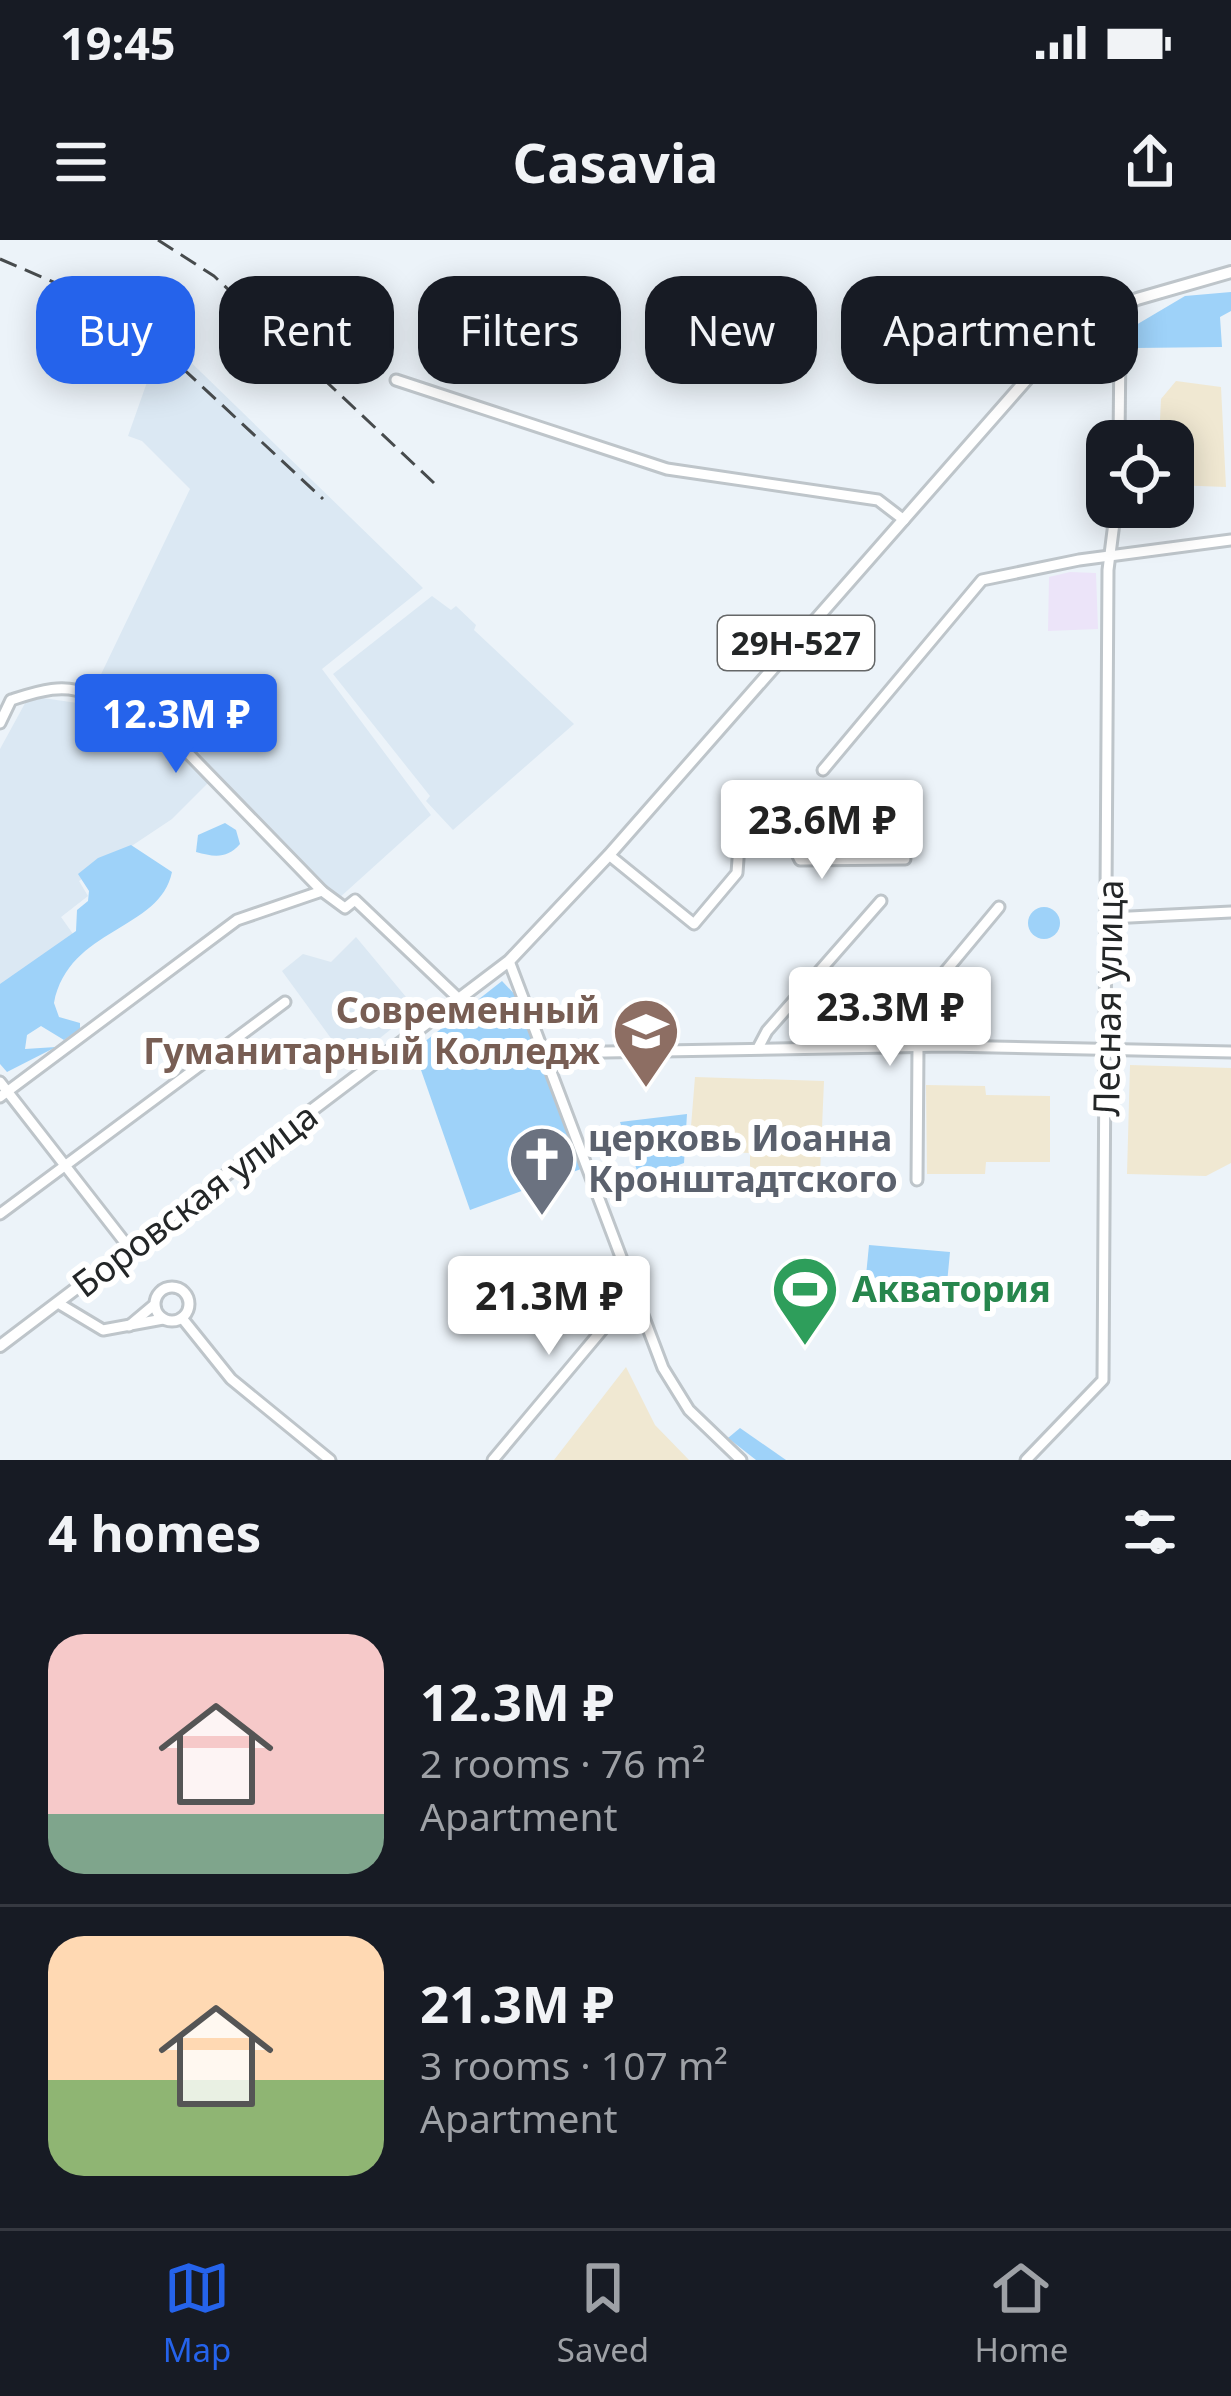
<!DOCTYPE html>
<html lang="en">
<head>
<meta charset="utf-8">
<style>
  body { margin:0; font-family:"Noto Sans",sans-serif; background:#242831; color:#f1f3f6; height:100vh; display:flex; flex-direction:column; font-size:45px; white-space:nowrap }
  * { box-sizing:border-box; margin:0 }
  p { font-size:39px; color:#9ea1a6 }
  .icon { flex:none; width:66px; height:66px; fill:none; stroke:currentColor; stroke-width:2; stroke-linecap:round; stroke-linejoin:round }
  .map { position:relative; height:1220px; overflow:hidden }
  .panel { display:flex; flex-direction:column; background:#171b24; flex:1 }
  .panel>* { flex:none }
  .hud { position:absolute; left:36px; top:36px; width:1161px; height:108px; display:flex; gap:24px }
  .tools { position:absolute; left:1086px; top:180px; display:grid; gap:24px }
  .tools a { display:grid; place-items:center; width:108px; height:108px; border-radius:24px; background:#171b24; box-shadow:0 6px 30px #0003; font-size:60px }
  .price { position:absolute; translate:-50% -102px; padding:0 27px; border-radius:12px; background:#fff; color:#222; font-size:39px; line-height:78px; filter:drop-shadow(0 3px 6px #0008) }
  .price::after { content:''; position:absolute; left:50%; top:72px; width:36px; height:27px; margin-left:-18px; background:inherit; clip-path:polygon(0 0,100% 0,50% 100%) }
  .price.current { background:#2563eb; color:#fff }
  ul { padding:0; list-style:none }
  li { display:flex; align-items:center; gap:36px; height:300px; padding:0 48px }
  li+li { border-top:3px solid #363941 }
  li span { display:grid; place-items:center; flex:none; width:336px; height:240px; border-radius:36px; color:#555 }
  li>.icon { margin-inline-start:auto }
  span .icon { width:144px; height:144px; fill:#fffc; stroke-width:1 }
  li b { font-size:51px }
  h2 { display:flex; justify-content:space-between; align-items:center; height:144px; padding:0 48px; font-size:51px }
  .tag { padding:0 42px; border-radius:36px; background:#171b24; box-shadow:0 6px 30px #0003; font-size:42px; line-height:108px }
  .tag.current { background:#2563eb; color:#fff }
  .status { display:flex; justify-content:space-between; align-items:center; height:84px; padding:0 60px; background:#171b24; direction:ltr }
  .status svg { height:33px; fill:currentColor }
  header { display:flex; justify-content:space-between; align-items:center; height:156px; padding:0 48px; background:#171b24; font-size:54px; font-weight:700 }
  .dock { display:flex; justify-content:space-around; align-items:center; height:168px; border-top:3px solid #363941; background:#171b24; font-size:33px; color:#9ea1a6 }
  .dock a { display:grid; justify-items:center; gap:6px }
  .dock .current { color:#2563eb }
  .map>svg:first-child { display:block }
</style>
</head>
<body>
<div class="status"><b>19:45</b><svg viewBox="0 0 49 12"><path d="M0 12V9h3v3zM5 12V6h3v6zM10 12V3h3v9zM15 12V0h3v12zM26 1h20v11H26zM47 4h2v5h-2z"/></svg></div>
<header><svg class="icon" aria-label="menu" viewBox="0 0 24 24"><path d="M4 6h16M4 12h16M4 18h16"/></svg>Casavia<svg class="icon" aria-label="share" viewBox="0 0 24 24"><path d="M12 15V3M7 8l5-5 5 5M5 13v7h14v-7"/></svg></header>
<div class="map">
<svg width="1231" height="1220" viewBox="0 0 1231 1220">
  <rect width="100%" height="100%" fill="#ecf3f9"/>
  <!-- commercial -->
  <polygon fill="#ece4f9" points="1070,332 1096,333 1098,389 1048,391 1049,337"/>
  <!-- built -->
  <g fill="#dbe8f3">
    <polygon points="169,101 423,348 322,429 431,575 338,659 198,519 201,511 93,451 190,249 142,201 128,196 158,111"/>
    <polygon points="432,356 451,370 456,366 476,385 474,390 574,484 453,590 426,561 430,556 333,434"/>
    <polygon points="29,456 91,465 180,513 209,542 172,579 79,641 88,656 61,677 73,694 0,747 0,509"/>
    <polygon points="356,697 416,769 349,823 282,731 303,714 331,722"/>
  </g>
  <!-- education -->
  <g fill="#f0e8d2">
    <polygon points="1176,141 1221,147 1226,247 1173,245 1173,201 1159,201 1161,159"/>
    <polygon points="1130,825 1231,828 1231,923 1206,936 1127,934"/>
    <polygon points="695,837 824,841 820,934 750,931 750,913 689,911"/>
    <polygon points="926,845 985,846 986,855 1050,856 1050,922 986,922 985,934 927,934"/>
    <polygon points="626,1127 655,1185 689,1220 554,1220"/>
  </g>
  <!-- green -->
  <g fill="#9ed2f9">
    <polygon points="1231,52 1231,71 1220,77 1222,107 1134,108 1136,85 1185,56"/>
    <path d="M225,583L236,590L240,604C227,619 214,617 196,612L198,595Z"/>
    <path d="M131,605L172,632C160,691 69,687 54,763L59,777L80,783V789L64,800L41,786L27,795L25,809L56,807L7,832L0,824V744L76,691L77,670L88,661L89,651L78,634L98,618Z"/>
    <circle cx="1044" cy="683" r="16"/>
    <polygon points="502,741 522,762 581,929 470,970 414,810"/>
    <polygon points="687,874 684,923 640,939 620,882"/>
    <polygon points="869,1005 950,1012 946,1054 865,1046"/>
    <polygon points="740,1188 786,1220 756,1220 728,1198"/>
  </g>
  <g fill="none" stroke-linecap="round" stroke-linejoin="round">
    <defs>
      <g id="minor">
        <polyline points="1108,72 1120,103 1119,201"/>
        <polyline points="1083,85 1116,99"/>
        <polyline points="1121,98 1126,64"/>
        <polyline points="396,140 667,229 878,260 904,280"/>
        <path d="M0,483L11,460C36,452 64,442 89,455L184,509L322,651"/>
        <polyline points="823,530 982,340 1079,320 1231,300"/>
        <polyline points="609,615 694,684 737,633 739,605 760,598 790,600 800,620 905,619"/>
        <polyline points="1110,678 1231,672"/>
        <polyline points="509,721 663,1128 689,1170 741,1220"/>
        <polyline points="893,807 900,786 999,667"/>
        <polyline points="758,808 767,791 881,661"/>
        <polyline points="548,813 946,806 1231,812"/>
        <polyline points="0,842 130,1009"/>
        <polyline points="0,857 237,680 322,651 345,668 355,660 459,759"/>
        <polyline points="917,940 918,807"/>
        <polyline points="0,974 285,762"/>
        <circle cx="172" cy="1064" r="17"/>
        <polyline points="58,1063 103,1090 163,1079"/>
        <polyline points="182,1078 231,1139 330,1220"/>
        <polyline points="129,1086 154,1065"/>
        <polyline points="493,1220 617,1072 637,1059"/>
        <polyline points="1026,1220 1103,1140 1108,330 1116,267"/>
      </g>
      <polyline id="major" points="0,1106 509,721 609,615 1064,97 1137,59 1231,32"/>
    </defs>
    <!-- minor casing -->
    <use href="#minor" stroke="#bec5ca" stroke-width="15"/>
    <!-- major casing -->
    <use href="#major" stroke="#bec5ca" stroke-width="16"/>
    <!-- minor -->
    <use href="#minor" stroke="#fff" stroke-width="9"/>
    <!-- major -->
    <use href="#major" stroke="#fff" stroke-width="10"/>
    <!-- rail -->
    <g stroke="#474b4d" stroke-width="3" stroke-dasharray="18 9" stroke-linecap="butt">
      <polyline points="158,0 214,36 434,243"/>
      <polyline points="0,19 121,71 323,259"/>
    </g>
  </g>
  <!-- icons -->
  <defs>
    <symbol id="university-pin" viewBox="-11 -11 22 30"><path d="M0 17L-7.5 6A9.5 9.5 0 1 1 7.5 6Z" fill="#8d6e63" stroke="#fff"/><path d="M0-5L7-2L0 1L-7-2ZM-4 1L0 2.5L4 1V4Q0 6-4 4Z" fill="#fff"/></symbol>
    <symbol id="church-pin" viewBox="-11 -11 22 30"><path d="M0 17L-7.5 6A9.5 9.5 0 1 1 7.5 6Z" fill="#6b7280" stroke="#fff"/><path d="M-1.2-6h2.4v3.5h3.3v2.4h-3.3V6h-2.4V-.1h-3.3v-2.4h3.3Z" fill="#fff"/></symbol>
    <symbol id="stadium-pin" viewBox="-11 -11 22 30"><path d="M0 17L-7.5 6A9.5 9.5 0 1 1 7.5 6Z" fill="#2e9e5b" stroke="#fff"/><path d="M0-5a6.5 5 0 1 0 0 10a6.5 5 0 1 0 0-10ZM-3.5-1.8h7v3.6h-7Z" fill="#fff"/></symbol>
  </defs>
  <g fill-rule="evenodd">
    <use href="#university-pin" x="608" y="753" width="76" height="104"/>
    <use href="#church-pin" x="504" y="881" width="76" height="104"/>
    <use href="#stadium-pin" x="767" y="1011" width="76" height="104"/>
  </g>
  <g text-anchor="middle" stroke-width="12" stroke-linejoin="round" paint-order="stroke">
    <!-- shield labels -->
    <rect fill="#fff" stroke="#656768" stroke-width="3" x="718" y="376" width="156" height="54" rx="9"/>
    <g font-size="33" font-weight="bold" fill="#232627">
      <text x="796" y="415">29Н-527</text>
    </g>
    <!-- street labels -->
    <g font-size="36" fill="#232627" stroke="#fff">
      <text transform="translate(1108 758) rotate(-89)" y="13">Лесная улица</text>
      <text transform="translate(195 960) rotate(-37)" y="13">Боровская улица</text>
    </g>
    <!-- education labels -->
    <g font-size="36" font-weight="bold" fill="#785e54" stroke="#fff" text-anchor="end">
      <text x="600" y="783">Современный<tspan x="600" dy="41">Гуманитарный Колледж</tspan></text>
    </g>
    <!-- worship labels -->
    <g font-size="36" font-weight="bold" fill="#5b616d" stroke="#fff" text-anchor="start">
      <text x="588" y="911">церковь Иоанна<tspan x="588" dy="41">Кронштадтского</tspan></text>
    </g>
    <!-- leisure labels -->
    <g font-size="36" font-weight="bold" fill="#27864d" stroke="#fff" text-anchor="start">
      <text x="852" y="1062">Акватория</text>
    </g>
  </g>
</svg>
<div class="tools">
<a><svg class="icon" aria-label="locate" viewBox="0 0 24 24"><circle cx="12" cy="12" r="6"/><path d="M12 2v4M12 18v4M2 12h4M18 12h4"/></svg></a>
</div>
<b class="price current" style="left:176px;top:536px">12.3M ₽</b>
<b class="price" style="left:822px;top:642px">23.6M ₽</b>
<b class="price" style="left:890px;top:829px">23.3M ₽</b>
<b class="price" style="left:549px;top:1118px">21.3M ₽</b>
<div class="hud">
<a class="tag current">Buy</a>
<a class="tag">Rent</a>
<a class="tag">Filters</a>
<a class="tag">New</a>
<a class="tag">Apartment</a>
</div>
</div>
<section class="panel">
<h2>4 homes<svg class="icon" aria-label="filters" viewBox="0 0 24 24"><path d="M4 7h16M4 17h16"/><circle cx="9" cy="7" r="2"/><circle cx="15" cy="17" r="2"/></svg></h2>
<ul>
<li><span style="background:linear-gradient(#f6c9c9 75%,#7fa58c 0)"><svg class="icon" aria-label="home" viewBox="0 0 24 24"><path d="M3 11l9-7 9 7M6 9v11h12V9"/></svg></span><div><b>12.3M ₽</b><p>2 rooms · 76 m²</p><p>Apartment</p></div></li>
<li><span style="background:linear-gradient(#ffd9b3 60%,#8fb573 0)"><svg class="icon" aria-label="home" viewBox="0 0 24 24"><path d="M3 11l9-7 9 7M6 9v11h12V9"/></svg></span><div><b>21.3M ₽</b><p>3 rooms · 107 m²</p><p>Apartment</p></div></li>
</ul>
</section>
<nav class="dock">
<a class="current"><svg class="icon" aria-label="map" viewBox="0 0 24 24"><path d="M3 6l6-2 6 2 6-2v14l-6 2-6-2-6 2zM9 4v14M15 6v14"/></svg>Map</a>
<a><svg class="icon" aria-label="saved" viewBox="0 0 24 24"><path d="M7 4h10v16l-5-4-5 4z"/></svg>Saved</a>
<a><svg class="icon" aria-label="home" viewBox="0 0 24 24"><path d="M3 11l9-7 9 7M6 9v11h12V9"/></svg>Home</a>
</nav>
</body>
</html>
